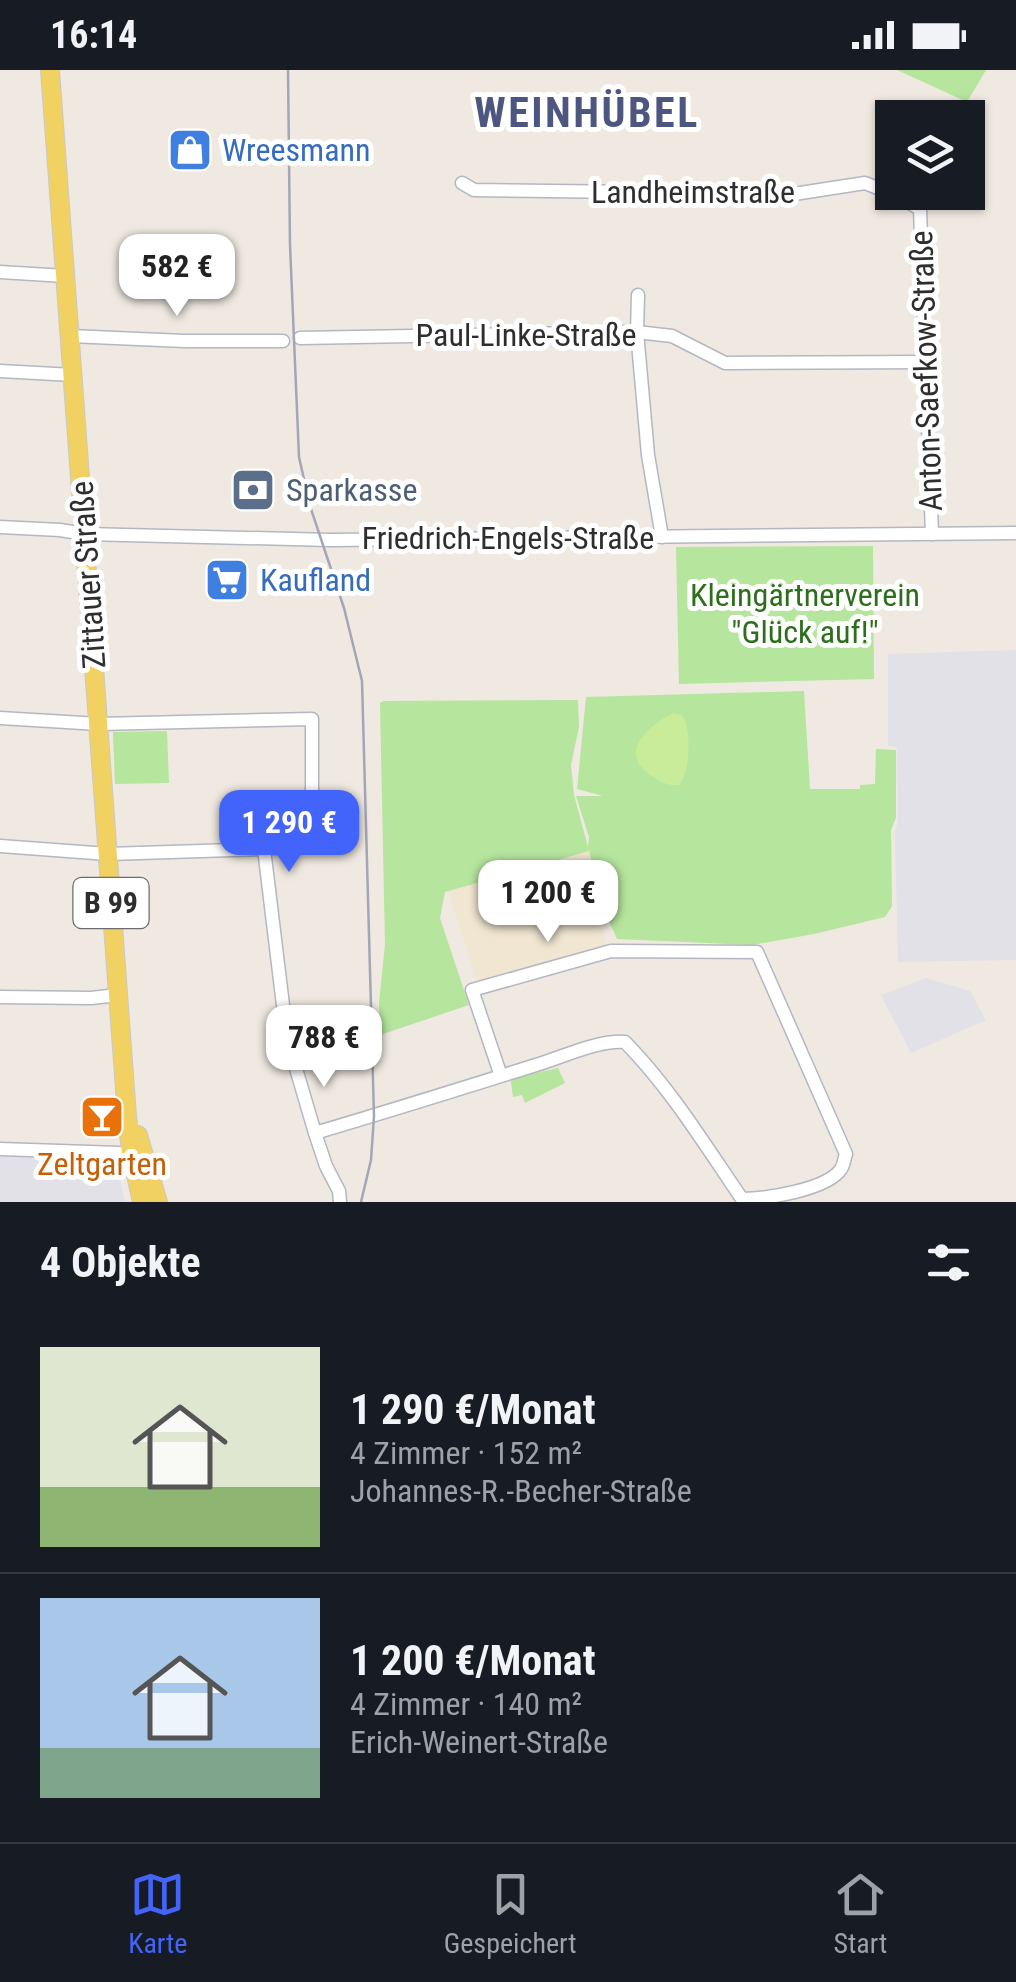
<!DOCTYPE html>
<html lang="de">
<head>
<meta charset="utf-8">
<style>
  body { margin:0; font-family:"Roboto Condensed",sans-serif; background:#20242c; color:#f1f3f6; height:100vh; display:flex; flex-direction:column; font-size:38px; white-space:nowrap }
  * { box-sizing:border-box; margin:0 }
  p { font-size:32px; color:#9ea1a6 }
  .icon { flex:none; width:55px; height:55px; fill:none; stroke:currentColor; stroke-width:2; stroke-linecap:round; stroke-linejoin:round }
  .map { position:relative; height:1132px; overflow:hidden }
  .sheet { display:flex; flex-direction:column; background:#171b24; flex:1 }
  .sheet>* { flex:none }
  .fabs { position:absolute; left:875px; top:30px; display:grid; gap:20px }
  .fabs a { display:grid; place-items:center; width:110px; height:110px; border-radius:0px; background:#171b24; box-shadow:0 2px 8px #0004; font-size:50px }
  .price { position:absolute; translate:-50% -85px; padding:0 22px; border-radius:20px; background:#fff; color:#222; font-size:32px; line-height:65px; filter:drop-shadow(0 2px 5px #0008) }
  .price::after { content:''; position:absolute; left:50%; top:60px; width:30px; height:22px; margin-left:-15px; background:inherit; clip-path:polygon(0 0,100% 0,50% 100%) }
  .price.on { background:#4264fb; color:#fff }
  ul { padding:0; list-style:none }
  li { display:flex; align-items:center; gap:30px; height:250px; padding:0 40px }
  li+li { border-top:2px solid #363941 }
  li span { display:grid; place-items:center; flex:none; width:280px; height:200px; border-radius:0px; color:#555 }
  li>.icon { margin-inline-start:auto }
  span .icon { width:120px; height:120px; fill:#fffc; stroke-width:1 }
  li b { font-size:42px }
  h2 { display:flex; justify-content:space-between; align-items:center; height:120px; padding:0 40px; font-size:42px }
  .status { display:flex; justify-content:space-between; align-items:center; height:70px; padding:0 50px; background:#171b24; direction:ltr }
  .status svg { height:28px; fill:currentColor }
  .dock { display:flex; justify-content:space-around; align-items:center; height:140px; border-top:2px solid #363941; background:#171b24; font-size:28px; color:#9ea1a6 }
  .dock a { display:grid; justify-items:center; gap:5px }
  .dock .on { color:#4264fb }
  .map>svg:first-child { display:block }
</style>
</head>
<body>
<div class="status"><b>16:14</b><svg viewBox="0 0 49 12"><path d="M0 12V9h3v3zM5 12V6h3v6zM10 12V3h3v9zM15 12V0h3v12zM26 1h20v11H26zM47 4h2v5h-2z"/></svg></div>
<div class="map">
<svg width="1016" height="1132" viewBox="0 0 1016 1132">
  <rect width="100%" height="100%" fill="#efe9e1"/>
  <!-- industrial -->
  <g fill="#e3e1e8">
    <polygon points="1016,580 1016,890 898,892 895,764 898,749 897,677 888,676 888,584"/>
    <polygon points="926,908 970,921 986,950 911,983 881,925"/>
    <polygon points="0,1080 115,1084 125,1132 0,1132"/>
  </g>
  <!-- education -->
  <polygon fill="#f0e6d1" points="589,781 603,848 605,876 484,911 476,909 448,821"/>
  <!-- green -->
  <g fill="#b6e59e">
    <polygon points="897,0 986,0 967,32"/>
    <polygon points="873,476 874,609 679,614 676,477"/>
    <polygon points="804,621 810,719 860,719 860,715 875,714 876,679 896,680 896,748 891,760 892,836 885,847 814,864 752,875 617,869 603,838 589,781 445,822 440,848 469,935 380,965 379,933 385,874 380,633 384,631 578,630 579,657 571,695 574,725 588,777 589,767 576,726 603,726 577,719 586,627"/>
    <polygon points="167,661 169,713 115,714 113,662"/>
    <polygon points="558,998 565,1013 525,1033 522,1025 513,1027 511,1012 513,1008"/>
  </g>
  <!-- pitch -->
  <path fill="#c9ec9a" d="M674,643L683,646C691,662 691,701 679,715C666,716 659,711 649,704C617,682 651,653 674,643Z"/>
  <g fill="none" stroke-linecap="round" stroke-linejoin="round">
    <defs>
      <g id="minor">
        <polyline points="462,113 474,120 794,124 865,113 900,127 920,139 932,464"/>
        <polyline points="0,202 65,206"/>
        <polyline points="638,225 637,262 648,385 662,467"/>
        <polyline points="70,266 184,271 283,271"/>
        <polyline points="300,268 637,262 672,266 725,293 926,292"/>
        <polyline points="0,301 73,305"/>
        <polyline points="0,457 60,460 85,464 331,470 1016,463"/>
        <polyline points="0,648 99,654 312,649 312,774 264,779 108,784 0,776"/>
        <polyline points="264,779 287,968 315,1063 326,1096 339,1121 340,1132"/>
        <polyline points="0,927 91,928 118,925"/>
        <path d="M315,1063C389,1041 463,1018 536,995C563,987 597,970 625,972C671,1019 705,1075 742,1129C765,1129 827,1120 841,1099C844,1095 844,1089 846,1084L757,882L611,881L472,920L501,1006"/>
        <polyline points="0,1079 119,1083"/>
      </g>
      <g id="major">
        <polyline points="50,0 127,1046 131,1082 142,1132"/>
        <polyline points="138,1065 158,1132"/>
      </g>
    </defs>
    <!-- minor casing -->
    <use href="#minor" stroke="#b4b7c1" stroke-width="15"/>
    <!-- major casing -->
    <use href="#major" stroke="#c9c9c9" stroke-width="20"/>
    <!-- minor -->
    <use href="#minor" stroke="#fff" stroke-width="12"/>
    <!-- major -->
    <use href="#major" stroke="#f2d163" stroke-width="18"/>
    <!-- tram -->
    <polyline stroke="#a3a6b8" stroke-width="2.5" points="288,0 290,175 299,387 310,436 344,538 362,611 374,1046 371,1090 361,1132"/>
  </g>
  <!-- icons -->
  <defs>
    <symbol id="shop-square" viewBox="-11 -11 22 22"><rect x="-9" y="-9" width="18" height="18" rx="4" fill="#3f7fe0" stroke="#fff"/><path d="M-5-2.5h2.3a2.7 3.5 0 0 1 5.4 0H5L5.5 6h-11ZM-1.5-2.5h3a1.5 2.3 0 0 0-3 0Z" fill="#fff"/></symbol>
    <symbol id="bank-square" viewBox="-11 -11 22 22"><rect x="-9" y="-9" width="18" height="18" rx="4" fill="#5c6f8a" stroke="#fff"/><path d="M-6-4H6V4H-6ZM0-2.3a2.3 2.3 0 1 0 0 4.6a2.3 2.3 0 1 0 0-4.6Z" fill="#fff"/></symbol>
    <symbol id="supermarket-square" viewBox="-11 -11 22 22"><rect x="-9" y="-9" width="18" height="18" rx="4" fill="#3f7fe0" stroke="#fff"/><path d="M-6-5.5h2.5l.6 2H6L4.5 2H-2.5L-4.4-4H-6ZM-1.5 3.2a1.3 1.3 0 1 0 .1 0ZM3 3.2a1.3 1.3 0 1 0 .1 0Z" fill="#fff"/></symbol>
    <symbol id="bar-square" viewBox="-11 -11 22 22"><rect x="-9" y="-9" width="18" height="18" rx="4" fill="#e8710a" stroke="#fff"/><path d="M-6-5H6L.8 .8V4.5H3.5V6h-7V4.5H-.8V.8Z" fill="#fff"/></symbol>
  </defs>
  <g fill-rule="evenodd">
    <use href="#shop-square" x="165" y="55" width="50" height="50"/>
    <use href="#bank-square" x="228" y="395" width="50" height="50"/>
    <use href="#supermarket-square" x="202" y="485" width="50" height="50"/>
    <use href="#bar-square" x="77" y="1022" width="50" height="50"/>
  </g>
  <g text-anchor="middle" stroke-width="10" stroke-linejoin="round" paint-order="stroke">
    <!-- shield labels -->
    <rect fill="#fff" stroke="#6d6d6d" stroke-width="2.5" x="73.5" y="808" width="75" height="50" rx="8"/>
    <g font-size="30" font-weight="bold" fill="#2e2e2e">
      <text x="111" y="843">B 99</text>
    </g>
    <!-- shop labels -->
    <g font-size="32" fill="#366cbe" stroke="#fff" text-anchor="start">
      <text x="222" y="91">Wreesmann</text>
      <text x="260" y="521">Kaufland</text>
    </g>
    <!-- street labels -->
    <g font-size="32" fill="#2e2e2e" stroke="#fff">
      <text x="693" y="133">Landheimstraße</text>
      <text x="526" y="276">Paul-Linke-Straße</text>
      <text transform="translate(926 301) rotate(-92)" y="11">Anton-Saefkow-Straße</text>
      <text x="508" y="479">Friedrich-Engels-Straße</text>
      <text transform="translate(88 505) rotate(-94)" y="11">Zittauer Straße</text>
    </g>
    <!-- service labels -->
    <g font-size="32" fill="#4e5e75" stroke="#fff" text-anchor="start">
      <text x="286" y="431">Sparkasse</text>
    </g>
    <!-- park labels -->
    <g font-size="32" fill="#2c6e1b" stroke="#fff">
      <text x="805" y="536">Kleingärtnerverein<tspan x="805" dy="37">"Glück auf!"</tspan></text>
    </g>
    <!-- food labels -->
    <g font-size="32" fill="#c56008" stroke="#fff">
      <text x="102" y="1105">Zeltgarten</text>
    </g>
    <!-- district labels -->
    <g font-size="42" font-weight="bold" letter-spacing="2.5" fill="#4d5680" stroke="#fff">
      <text x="587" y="57">WEINHÜBEL</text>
    </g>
  </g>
</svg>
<div class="fabs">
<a><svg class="icon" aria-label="layers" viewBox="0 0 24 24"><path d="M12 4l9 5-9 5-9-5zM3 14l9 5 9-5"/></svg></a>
</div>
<b class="price" style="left:177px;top:249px">582 €</b>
<b class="price on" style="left:289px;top:805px">1 290 €</b>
<b class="price" style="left:548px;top:875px">1 200 €</b>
<b class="price" style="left:324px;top:1020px">788 €</b>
</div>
<section class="sheet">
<h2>4 Objekte<svg class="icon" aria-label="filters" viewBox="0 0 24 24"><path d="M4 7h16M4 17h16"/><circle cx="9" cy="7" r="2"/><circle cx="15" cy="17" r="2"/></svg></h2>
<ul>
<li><span style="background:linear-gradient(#dfe7d0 70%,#8fb573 0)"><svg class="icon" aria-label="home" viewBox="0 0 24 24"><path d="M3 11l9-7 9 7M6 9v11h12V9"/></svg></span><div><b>1 290 €/Monat</b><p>4 Zimmer · 152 m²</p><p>Johannes-R.-Becher-Straße</p></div></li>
<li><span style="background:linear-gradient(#a9c7e8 75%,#7fa58c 0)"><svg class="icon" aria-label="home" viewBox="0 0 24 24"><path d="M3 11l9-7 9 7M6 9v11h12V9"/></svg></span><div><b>1 200 €/Monat</b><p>4 Zimmer · 140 m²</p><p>Erich-Weinert-Straße</p></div></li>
</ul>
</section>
<nav class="dock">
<a class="on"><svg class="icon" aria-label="map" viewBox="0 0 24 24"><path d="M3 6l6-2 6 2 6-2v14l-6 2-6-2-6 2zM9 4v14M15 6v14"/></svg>Karte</a>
<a><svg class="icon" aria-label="saved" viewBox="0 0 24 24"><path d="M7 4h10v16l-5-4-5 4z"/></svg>Gespeichert</a>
<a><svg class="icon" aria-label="home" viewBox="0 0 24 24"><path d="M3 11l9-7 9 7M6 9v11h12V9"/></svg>Start</a>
</nav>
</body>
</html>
